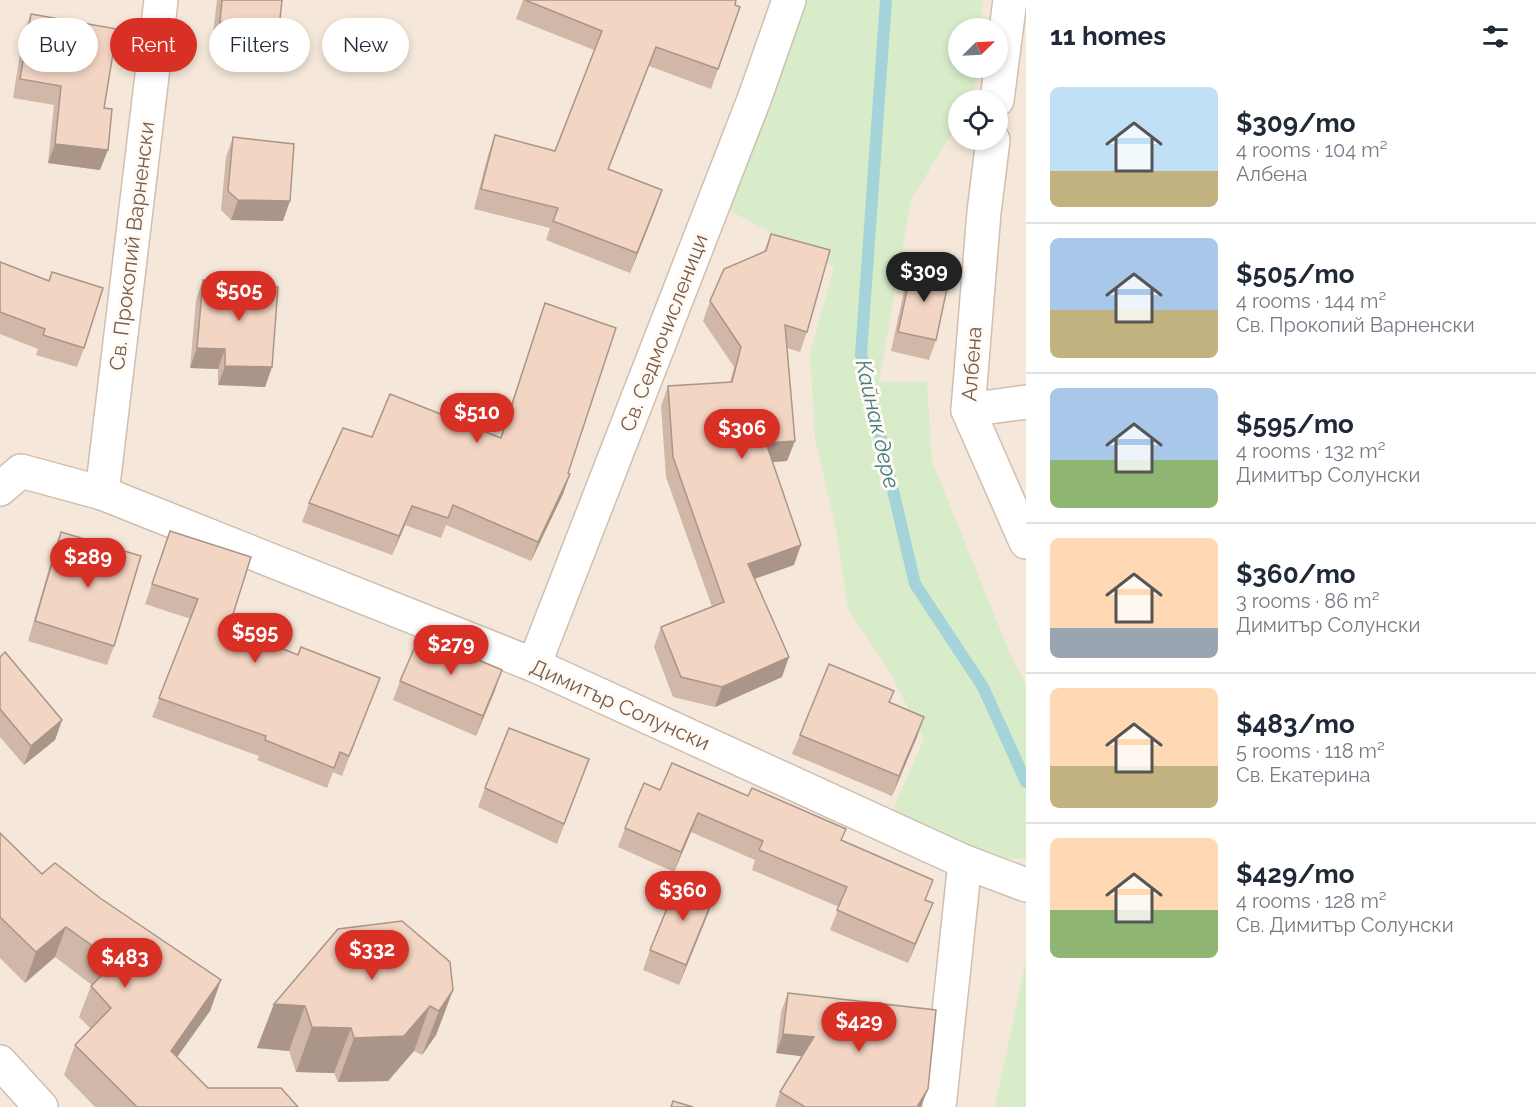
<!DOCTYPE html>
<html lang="en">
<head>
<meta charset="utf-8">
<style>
  body { margin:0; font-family:Raleway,sans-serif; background:#f6f6f7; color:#1f2937; height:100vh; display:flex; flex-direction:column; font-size:22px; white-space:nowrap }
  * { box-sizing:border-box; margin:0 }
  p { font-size:20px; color:#747a83 }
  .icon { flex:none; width:33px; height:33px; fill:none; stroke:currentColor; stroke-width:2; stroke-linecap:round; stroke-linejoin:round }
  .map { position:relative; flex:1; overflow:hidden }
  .sheet { display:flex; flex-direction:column; background:#fff; width:510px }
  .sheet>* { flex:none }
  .hud { position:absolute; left:18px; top:18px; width:570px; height:54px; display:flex; gap:12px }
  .needle { width:39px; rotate:66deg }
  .controls { position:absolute; left:948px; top:18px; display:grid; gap:12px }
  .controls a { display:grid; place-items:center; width:60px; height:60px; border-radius:50%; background:#fff; box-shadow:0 3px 9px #0003; font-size:30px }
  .price { position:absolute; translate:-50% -51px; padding:0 14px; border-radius:21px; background:#d93025; color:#fff; font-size:20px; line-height:39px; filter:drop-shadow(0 2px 3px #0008) }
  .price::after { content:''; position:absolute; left:50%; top:36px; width:18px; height:14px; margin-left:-9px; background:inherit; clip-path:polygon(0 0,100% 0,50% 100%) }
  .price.current { background:#222; color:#fff }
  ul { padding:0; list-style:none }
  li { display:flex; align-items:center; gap:18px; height:150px; padding:0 24px }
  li+li { border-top:2px solid #e0e1e3 }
  li span { display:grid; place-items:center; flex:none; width:168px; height:120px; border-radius:9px; color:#555 }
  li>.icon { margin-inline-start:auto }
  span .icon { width:72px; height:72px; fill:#fffc; stroke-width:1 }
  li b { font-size:26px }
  h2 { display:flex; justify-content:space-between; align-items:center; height:72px; padding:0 24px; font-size:26px }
  .tag { padding:0 21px; border-radius:27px; background:#fff; box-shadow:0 3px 9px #0003; font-size:21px; line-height:54px }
  .tag.current { background:#d93025; color:#fff }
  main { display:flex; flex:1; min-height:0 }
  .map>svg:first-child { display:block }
</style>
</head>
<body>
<main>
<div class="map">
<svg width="1026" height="1107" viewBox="0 0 1026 1107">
  <rect width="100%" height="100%" fill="#fdf6ec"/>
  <!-- residential -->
  <path fill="#f5e8da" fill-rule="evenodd" d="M0,0H1026V1107H0ZM958,28H998V68H958ZM958,100H998V140H958Z"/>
  <!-- green -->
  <g fill="#d8ecc9">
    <polygon points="804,0 983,0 980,28 958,28 958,68 977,68 974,97 972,100 958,100 958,123 911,200 879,382 927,381 932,461 1012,658 1026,684 1026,859 998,858 890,816 924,739 887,667 848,609 837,534 815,439 810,353 834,267 725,208"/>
    <polygon points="1026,959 1026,1107 995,1107"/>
  </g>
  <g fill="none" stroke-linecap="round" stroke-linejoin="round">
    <!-- stream -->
    <polyline stroke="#a5d3da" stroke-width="12" points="886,0 861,354 915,584 983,687 1026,782"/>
    <defs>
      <g id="minor">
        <polyline points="997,100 1010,0"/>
        <polyline points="993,140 984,212 968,410 1026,542"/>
        <polyline points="968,410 1026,402"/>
        <polyline points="0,489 21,471 102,493 534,665 965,862 1026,885"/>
        <polyline points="102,493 161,0"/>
        <polyline points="534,665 755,97 789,0"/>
        <polyline points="0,1062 41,1107"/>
        <polyline points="939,1107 965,862"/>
      </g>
    </defs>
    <!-- minor casing -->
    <use href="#minor" stroke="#d1beb0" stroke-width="36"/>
    <!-- minor -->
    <use href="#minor" stroke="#fff" stroke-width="33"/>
  </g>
  <!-- wall -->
  <g fill="#d1b7a8">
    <polygon points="217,0 282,0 279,28 272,48 212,41"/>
    <polygon points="523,0 736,0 735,5 740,7 711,89 649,66 609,169 655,210 630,273 546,240 550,228 474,209 488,155 495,135 555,151 594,50 516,19"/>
    <polygon points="31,14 100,170 48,163 54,105 13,98 23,34"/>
    <polygon points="233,137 283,221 231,220 221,210 226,157"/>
    <polygon points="771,234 807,332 800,352 787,348 787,461 772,462 794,565 754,579 782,677 715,707 673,697 654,647 661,627 712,607 666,477 661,406 668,386 730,382 734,367 703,321 710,301 764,252"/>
    <polygon points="0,262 84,348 77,367 36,355 38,349 0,334"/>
    <polygon points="912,267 936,340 929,360 891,351 905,286"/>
    <polygon points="203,280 272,367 265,387 218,385 218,369 190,368 196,300"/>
    <polygon points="545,303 568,473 570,474 563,494 531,561 446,525 441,538 405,525 392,555 302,522 309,503 372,437 501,437"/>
    <polygon points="170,531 229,627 372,698 342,776 333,772 327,788 257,760 259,756 152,717 191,619 145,604"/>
    <polygon points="61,532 114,646 107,665 28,641 54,551"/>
    <polygon points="0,657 62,720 55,740 24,765 0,737"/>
    <polygon points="400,681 495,690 476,736 393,700"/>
    <polygon points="894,691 889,702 917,737 892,796 792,754 800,735"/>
    <polygon points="589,759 557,844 478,807 485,788"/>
    <polygon points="660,790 842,840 926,900 925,923 908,963 830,930 839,907 752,870 755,860 691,832 674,872 618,847 625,828"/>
    <polygon points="0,833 42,874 100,898 221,980 210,1011 177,1057 208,1088 298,1107 95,1107 64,1075 75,1045 91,1029 79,1017 91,986 92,985 55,957 25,983 0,958"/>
    <polygon points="715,894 679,985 643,970 650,950"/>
    <polygon points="453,990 436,1035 422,1055 414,1051 388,1081 338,1082 334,1073 296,1072 289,1051 257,1048 274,1004"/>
    <polygon points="788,993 921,1107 775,1107 780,1092 802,1056 776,1053 781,1012"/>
  </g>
  <!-- shaded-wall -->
  <g fill="#aa9588">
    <polygon points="220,22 279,28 272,48 212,41"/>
    <polygon points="55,144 108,150 100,170 48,163"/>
    <polygon points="662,190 655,210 630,273 637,253"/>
    <polygon points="238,200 290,201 283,221 231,220"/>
    <polygon points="197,348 225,349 218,369 190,368"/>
    <polygon points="225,366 272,367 265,387 218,385"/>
    <polygon points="795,441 787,461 759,463 766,443"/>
    <polygon points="570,474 563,494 531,561 538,542"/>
    <polygon points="412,506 405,525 392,555 399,536"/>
    <polygon points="801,545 794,565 740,584 748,564"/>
    <polygon points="789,657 782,677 715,707 722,687"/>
    <polygon points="502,670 495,690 476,736 483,716"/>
    <polygon points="924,717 917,737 892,796 899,776"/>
    <polygon points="62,720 55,740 24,765 31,746"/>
    <polygon points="698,813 691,832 674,872 681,852"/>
    <polygon points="715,894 708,914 679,985 686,965"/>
    <polygon points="933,903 925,923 908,963 915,944"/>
    <polygon points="66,927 55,957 25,983 36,952"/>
    <polygon points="221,980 210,1011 160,1081 171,1051"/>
    <polygon points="453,990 436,1035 422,1055 439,1011"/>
    <polygon points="274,1004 305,1006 289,1051 257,1048"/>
    <polygon points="430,1006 414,1051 388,1081 338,1082 354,1038"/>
    <polygon points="312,1027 351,1028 334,1073 296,1072"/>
    <polygon points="783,1034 814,1037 807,1057 776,1053"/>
    <polygon points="928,1089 921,1107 917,1107"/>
  </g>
  <!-- building -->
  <g fill="#f3d5c3" stroke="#aa9588" stroke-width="1.5">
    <polygon points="222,0 282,0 279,28 220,22"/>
    <polygon points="525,0 736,0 735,5 740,7 718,69 656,47 608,169 662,190 637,253 553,221 558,208 481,189 495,135 555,151 602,31"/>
    <polygon points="31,14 117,29 104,108 112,109 108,150 55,144 61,86 20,79"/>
    <polygon points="233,137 294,144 290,201 238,200 228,191"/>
    <polygon points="771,234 830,250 807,332 785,325 795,441 766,443 801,545 748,564 789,657 722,687 681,677 661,627 724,602 673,457 668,386 732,382 741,347 710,301 724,269 766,251"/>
    <polygon points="0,262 49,281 52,272 103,288 84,348 43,335 45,329 0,312"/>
    <polygon points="912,267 950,274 936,340 898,332"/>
    <polygon points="203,280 278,287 272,367 225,366 225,349 197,348"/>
    <polygon points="545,303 616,328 568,473 570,474 538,542 453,505 448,518 412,506 399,536 309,503 343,428 372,437 390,394 501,438"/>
    <polygon points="170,531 251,557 229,627 298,655 301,647 380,678 349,756 340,752 334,768 265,740 266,736 159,698 198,599 152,584"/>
    <polygon points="61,532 141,556 114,646 35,621"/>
    <polygon points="420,635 502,670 483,716 400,681"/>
    <polygon points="5,652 62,720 31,746 0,709 0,657"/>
    <polygon points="829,664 894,691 889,702 924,717 899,776 800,735"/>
    <polygon points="509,728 589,759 564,824 485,788"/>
    <polygon points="672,763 748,796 752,788 846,829 841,840 933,880 925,900 933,903 915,944 837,910 847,887 759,850 763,841 698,813 681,852 625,828 644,783 660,790"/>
    <polygon points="0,833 42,874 55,863 100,898 221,980 171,1051 208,1088 281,1088 298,1107 137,1107 75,1045 111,1008 91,986 115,962 66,927 36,952 0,917"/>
    <polygon points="679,879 715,894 686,965 650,950"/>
    <polygon points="402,921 450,962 453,990 439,1011 430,1006 404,1036 354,1038 351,1028 312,1027 305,1006 274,1004 338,929"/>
    <polygon points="788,993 936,1010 928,1089 917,1107 805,1107 780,1092 814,1037 783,1034"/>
    <polygon points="673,1101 693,1107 671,1107"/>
  </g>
  <g text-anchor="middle" stroke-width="6" stroke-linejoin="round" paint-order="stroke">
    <!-- street labels -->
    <g font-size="21" fill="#7a5c4d" stroke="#fffaf3">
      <text transform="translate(132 246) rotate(-83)" y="7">Св. Прокопий Варненски</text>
      <text transform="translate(664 333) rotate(-69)" y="7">Св. Седмочисленици</text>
      <text transform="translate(972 364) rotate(-86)" y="7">Албена</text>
      <text transform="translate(620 705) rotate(24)" y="7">Димитър Солунски</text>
    </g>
    <!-- water labels -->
    <g font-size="22" font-style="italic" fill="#437c86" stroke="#fffaf3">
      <text transform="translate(878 424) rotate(77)" y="8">Кайнак дере</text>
    </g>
  </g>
</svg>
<div class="controls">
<a><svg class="needle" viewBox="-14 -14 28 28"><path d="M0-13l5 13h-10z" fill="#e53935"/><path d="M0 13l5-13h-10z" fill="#747a83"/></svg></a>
<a><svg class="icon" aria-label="locate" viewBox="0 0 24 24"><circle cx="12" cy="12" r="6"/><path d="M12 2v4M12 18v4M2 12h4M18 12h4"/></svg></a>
</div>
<b class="price current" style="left:924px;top:303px">$309</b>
<b class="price" style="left:239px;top:322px">$505</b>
<b class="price" style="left:477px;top:444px">$510</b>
<b class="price" style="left:742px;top:460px">$306</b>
<b class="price" style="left:88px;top:589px">$289</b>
<b class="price" style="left:255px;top:664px">$595</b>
<b class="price" style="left:451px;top:676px">$279</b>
<b class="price" style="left:683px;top:922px">$360</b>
<b class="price" style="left:372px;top:981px">$332</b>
<b class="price" style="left:125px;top:989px">$483</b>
<b class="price" style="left:859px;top:1053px">$429</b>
<div class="hud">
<a class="tag">Buy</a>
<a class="tag current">Rent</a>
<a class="tag">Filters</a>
<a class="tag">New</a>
</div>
</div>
<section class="sheet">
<h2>11 homes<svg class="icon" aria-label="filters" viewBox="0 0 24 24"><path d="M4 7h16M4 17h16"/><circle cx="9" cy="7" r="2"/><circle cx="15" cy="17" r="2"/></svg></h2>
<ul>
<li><span style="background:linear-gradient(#bfe0f5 70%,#c2b280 0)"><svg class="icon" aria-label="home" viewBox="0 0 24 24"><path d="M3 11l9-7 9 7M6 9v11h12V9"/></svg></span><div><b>$309/mo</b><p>4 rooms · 104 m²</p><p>Албена</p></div></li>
<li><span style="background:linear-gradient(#a9c7e8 60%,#c2b280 0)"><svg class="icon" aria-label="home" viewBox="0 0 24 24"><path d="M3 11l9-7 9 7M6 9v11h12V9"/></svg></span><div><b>$505/mo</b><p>4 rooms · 144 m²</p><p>Св. Прокопий Варненски</p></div></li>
<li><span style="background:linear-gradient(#a9c7e8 60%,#8fb573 0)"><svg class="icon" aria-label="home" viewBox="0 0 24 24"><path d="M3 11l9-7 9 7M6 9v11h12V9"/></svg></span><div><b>$595/mo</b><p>4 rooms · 132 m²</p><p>Димитър Солунски</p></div></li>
<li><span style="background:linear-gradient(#ffd9b3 75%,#9aa5b1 0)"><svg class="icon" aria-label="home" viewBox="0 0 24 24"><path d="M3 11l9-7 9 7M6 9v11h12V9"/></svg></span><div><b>$360/mo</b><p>3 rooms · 86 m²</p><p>Димитър Солунски</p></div></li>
<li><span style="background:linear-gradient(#ffd9b3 65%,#c2b280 0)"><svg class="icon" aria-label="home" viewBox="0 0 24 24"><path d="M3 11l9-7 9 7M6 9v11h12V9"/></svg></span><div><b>$483/mo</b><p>5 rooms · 118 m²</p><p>Св. Екатерина</p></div></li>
<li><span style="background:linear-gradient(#ffd9b3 60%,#8fb573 0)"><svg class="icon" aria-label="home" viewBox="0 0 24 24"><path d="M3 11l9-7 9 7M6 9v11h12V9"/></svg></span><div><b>$429/mo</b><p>4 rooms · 128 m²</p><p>Св. Димитър Солунски</p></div></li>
</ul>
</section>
</main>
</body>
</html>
